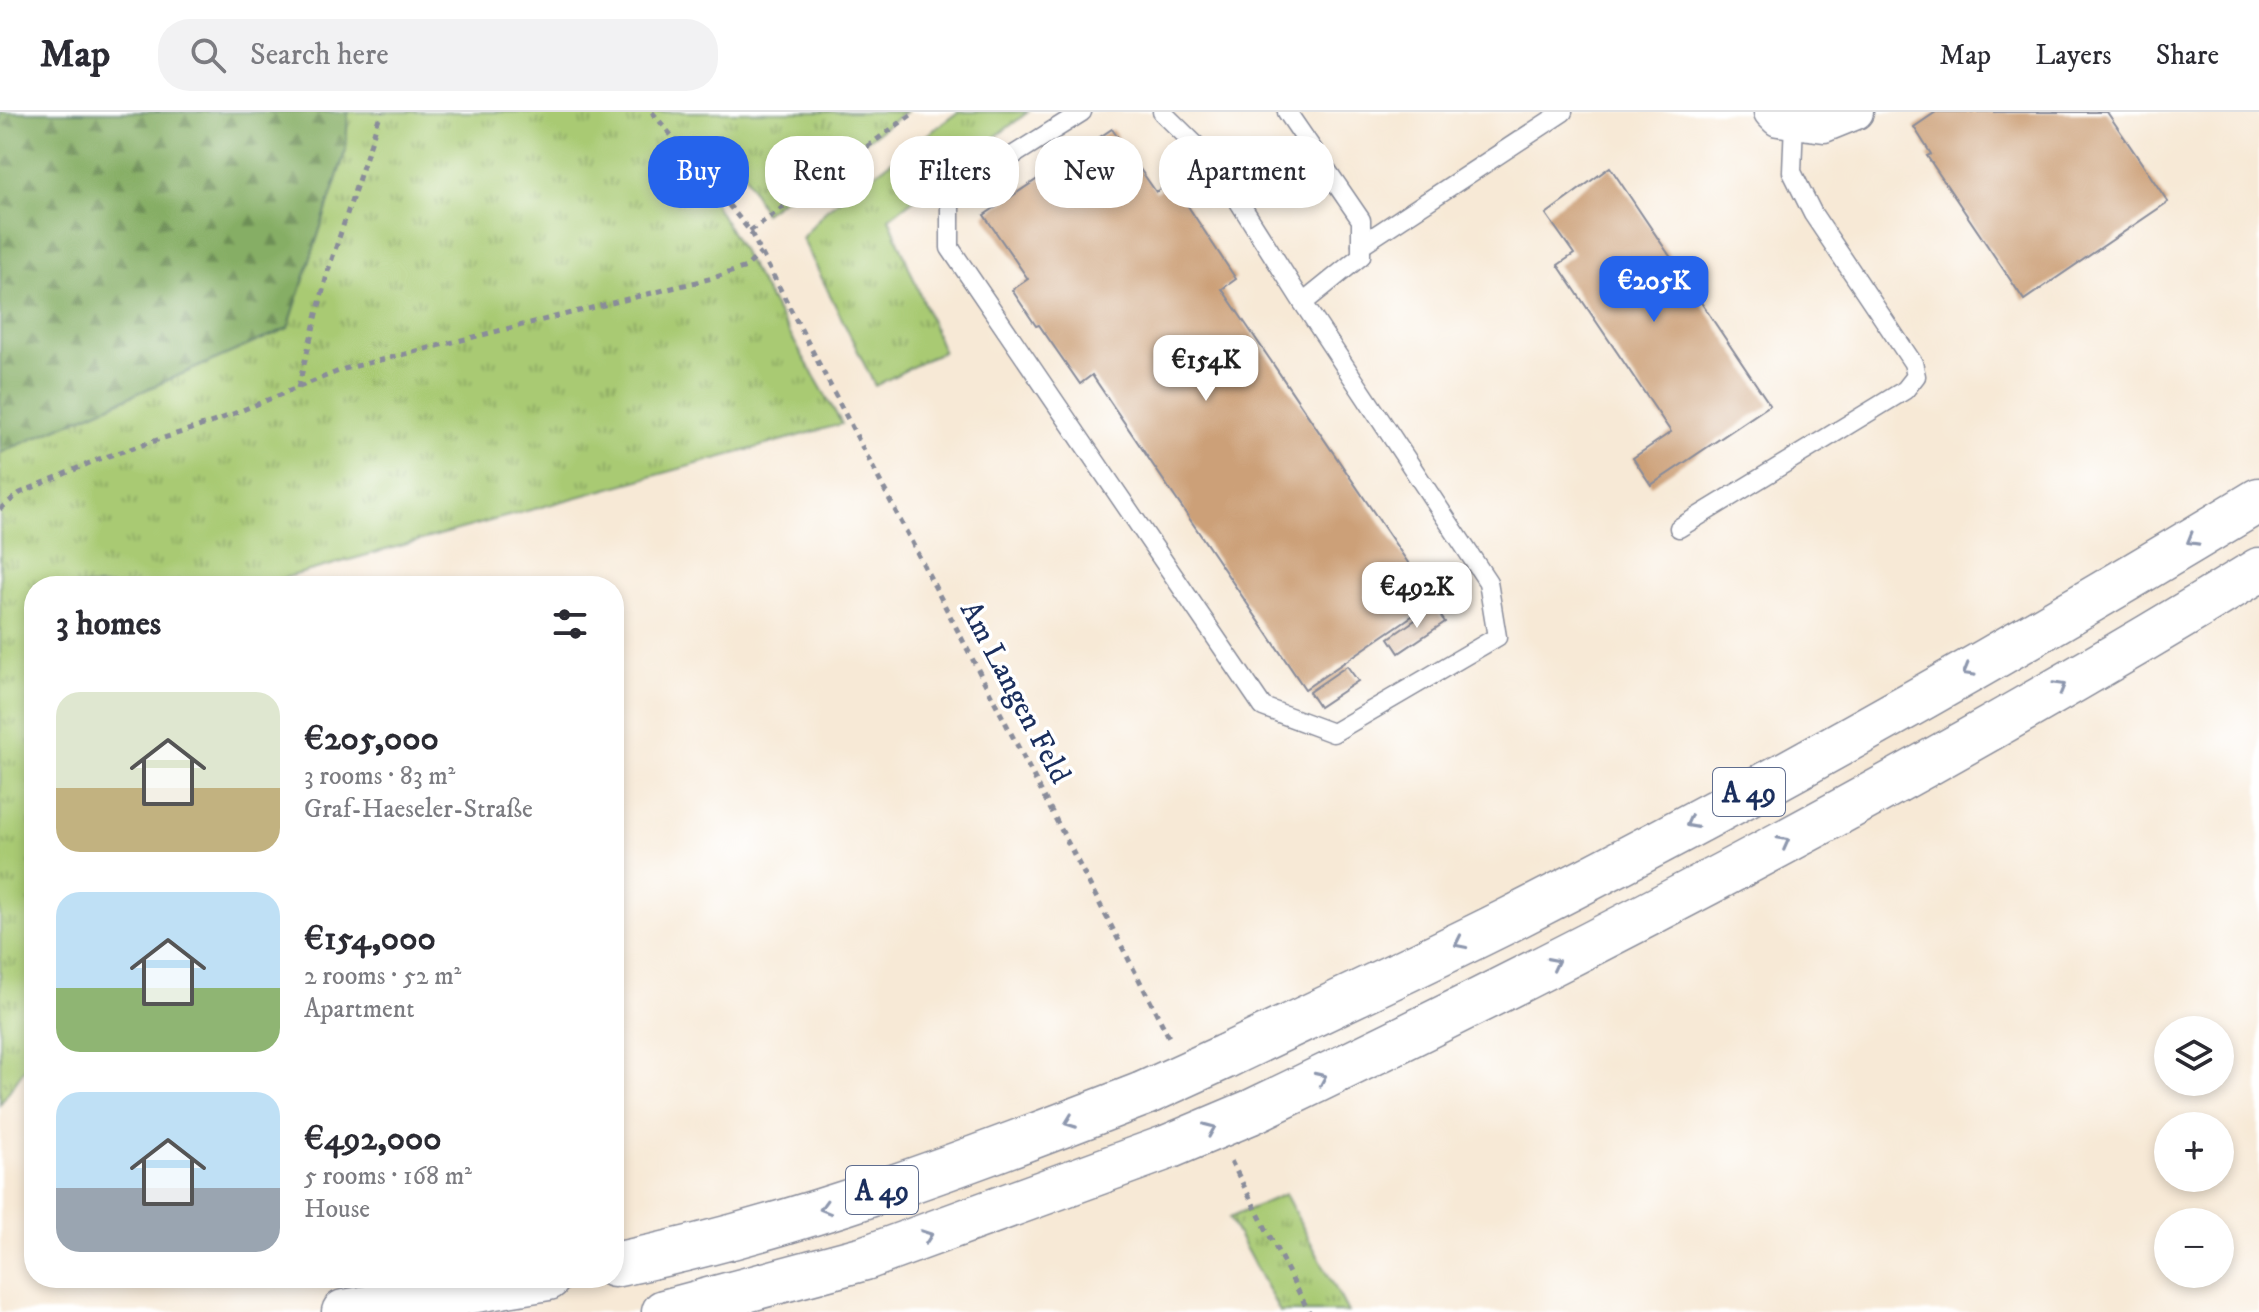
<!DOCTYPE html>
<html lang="en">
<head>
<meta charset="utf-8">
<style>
  body { margin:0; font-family:"IM FELL DW Pica",serif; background:#f2f2f3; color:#2b2b33; height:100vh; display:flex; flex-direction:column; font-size:30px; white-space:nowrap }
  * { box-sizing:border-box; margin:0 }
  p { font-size:26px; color:#7c7c81 }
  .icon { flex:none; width:44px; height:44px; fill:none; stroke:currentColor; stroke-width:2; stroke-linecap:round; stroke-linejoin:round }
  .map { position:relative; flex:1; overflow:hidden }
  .panel { position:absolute; left:24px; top:464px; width:600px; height:712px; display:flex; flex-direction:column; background:#fff; border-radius:32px; box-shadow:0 4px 12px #0003 }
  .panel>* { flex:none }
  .banner { position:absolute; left:648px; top:24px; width:760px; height:72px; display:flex; gap:16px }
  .controls { position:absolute; left:2154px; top:904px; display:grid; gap:16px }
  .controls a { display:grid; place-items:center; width:80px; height:80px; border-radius:50%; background:#fff; box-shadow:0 4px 12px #0003; font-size:40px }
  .price { position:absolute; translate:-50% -68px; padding:0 18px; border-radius:16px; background:#fff; color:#222; font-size:26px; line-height:52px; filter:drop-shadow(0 2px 4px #0008) }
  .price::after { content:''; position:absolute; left:50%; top:48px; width:24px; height:18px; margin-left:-12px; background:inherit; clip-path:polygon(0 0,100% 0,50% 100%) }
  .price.on { background:#2563eb; color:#fff }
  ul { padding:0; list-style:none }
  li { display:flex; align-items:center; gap:24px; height:200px; padding:0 32px }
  li span { display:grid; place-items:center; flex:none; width:224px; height:160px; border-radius:24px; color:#555 }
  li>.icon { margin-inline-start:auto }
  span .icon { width:96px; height:96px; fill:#fffc; stroke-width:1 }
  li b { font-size:34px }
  h2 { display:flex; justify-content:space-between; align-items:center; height:96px; padding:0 32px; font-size:34px }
  .pill { padding:0 28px; border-radius:32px; background:#fff; box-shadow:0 4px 12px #0003; font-size:28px; line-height:72px }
  .pill.on { background:#2563eb; color:#fff }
  header { display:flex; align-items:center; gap:48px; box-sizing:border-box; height:112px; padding:0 40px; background:#fff; border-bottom:2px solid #e1e1e2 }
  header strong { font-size:38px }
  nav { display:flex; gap:44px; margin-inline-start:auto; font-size:28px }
  .search { width:560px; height:72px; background:#f2f2f3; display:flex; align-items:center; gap:20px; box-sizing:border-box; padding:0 28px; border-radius:32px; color:#7c7c81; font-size:30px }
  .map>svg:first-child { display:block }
</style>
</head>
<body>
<header>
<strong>Map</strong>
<div class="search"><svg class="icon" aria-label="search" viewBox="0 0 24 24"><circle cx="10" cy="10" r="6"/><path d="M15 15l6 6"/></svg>Search here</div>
<nav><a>Map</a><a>Layers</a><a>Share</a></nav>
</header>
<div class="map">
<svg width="2259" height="1200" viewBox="0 0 2259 1200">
  <defs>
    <pattern id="grass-tufts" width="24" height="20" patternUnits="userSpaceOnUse" patternTransform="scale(2)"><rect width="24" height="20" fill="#a9ca73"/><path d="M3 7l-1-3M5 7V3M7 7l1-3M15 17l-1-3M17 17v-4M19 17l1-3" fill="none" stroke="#89a462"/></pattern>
    <pattern id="forest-firs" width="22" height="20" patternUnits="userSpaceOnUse" patternTransform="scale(2)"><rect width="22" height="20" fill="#86ae65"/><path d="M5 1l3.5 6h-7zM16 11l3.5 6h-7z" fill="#6d8e56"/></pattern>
  </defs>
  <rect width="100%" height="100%" fill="#fff"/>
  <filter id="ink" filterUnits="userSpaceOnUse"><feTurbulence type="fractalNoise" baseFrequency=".0125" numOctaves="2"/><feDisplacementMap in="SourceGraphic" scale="16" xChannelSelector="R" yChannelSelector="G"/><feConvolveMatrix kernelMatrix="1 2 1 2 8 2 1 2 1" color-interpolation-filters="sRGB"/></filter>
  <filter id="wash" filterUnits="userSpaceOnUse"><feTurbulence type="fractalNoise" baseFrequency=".006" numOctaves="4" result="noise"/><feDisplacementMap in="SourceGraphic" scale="32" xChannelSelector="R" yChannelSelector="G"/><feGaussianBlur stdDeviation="1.8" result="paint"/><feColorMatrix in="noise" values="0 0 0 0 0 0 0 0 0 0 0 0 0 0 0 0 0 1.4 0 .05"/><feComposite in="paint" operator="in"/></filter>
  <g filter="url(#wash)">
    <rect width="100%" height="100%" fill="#f7e9d6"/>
    <!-- grass -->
    <g fill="url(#grass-tufts)" stroke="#627c68" stroke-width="2">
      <polygon points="348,0 906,0 764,101 728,28 702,70 842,312 255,474 34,474 34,943 0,992 0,341 288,216 346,38"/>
      <polygon points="958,0 1028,0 889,106 943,239 875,274 802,126 827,97"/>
      <polygon points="1285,1082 1348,1200 1280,1200 1229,1106"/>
    </g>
    <!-- forest -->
    <polygon fill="url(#forest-firs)" stroke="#506e62" stroke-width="2" points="0,0 348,0 346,37 288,216 0,341"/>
    <g id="blocks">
      <!-- building -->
      <g fill="#cca078">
        <polygon points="1936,0 2107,0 2168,90 2024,188 1927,44 1931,42 1914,15"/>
        <polygon points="1112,17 1156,80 1172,70 1236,167 1222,177 1434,489 1305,577 1092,263 1080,272 1039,213 1036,214 1012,178 1028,167 984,103"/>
        <polygon points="1610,55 1770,293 1651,373 1633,346 1671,320 1558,153 1574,142 1546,102"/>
        <polygon points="1434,495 1445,510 1399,541 1389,526"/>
        <polygon points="1347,554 1358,569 1319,595 1309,580"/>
      </g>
    </g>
  </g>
  <g filter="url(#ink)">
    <use href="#blocks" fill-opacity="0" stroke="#898c9a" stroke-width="2"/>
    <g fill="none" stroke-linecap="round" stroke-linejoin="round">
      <defs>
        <g id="lane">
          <polyline points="1082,0 950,83 950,136 1263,595 1333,621 1497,525 1488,470 1303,191"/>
          <polyline points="1162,0 1215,52 1303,191 1361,144 1361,108 1287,0"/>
          <polyline points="1361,133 1563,0"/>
          <polyline points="1679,416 1905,278 1916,264 1913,251 1813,102 1792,60 1794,9"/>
        </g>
        <polyline id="street" points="1771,0 1778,7 1824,13 1856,0"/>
        <g id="highway">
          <path d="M1224,945C1318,900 1413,856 1507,809C1763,679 2014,537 2259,388"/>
          <path d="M1251,1000C1595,836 1934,657 2259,458"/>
          <path d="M614,1153C796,1116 971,1049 1143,982"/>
          <polyline points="344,1200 548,1166"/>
          <polyline points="664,1200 865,1146 1168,1035"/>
        </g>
      </defs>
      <!-- lane casing -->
      <use href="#lane" stroke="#898c9a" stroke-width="21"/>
      <!-- street casing -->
      <use href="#street" stroke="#898c9a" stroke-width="37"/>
      <!-- highway casing -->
      <use href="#highway" stroke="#898c9a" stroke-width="47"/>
      <!-- path -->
      <g stroke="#898c9a" stroke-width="5" stroke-dasharray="6 6" stroke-linecap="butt">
        <polyline points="652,0 750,119 1171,929"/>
        <polyline points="750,119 915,0"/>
        <polyline points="298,276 328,159 381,0"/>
        <polyline points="0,397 20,381 99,347 213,310 344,257 713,166 746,155 761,141"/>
        <polyline points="1231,1049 1309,1200"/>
      </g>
      <!-- lane -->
      <use href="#lane" stroke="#fff" stroke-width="18"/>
      <!-- street -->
      <use href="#street" stroke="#fff" stroke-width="34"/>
      <!-- highway -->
      <use href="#highway" stroke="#fff" stroke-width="44"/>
      <defs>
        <g id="highway-bridge">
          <polyline points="1143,982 1224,945"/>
          <polyline points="1168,1035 1251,1000"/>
        </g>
      </defs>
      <!-- highway-bridge casing -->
      <use href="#highway-bridge" stroke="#898c9a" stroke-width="47" stroke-linecap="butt"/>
      <!-- highway-bridge -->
      <use href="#highway-bridge" stroke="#fff" stroke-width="44"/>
    </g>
    <!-- one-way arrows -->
    <defs><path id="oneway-chevron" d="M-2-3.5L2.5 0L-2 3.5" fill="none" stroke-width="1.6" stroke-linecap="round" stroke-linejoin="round" transform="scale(2)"/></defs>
    <g stroke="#8d97ae">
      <use href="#oneway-chevron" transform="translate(2192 428) rotate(150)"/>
      <use href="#oneway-chevron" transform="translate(1968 559) rotate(150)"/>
      <use href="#oneway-chevron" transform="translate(2060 575) rotate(-30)"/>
      <use href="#oneway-chevron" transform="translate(1691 711) rotate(152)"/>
      <use href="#oneway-chevron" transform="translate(1784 730) rotate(-28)"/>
      <use href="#oneway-chevron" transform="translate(1460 831) rotate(154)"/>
      <use href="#oneway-chevron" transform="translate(1554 851) rotate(-27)"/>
      <use href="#oneway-chevron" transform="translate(1321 966) rotate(-25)"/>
      <use href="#oneway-chevron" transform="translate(1070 1010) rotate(159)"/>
      <use href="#oneway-chevron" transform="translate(1210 1017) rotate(-23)"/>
      <use href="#oneway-chevron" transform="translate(825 1096) rotate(164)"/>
      <use href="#oneway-chevron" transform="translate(927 1124) rotate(-20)"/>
    </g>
  </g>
  <g text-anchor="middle" stroke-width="7" stroke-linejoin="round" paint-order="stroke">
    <!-- shield labels -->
    <g fill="#fff" stroke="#5f6d8e" stroke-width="2">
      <rect x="1713" y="656" width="72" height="48" rx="6"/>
      <rect x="846" y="1054" width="72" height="48" rx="6"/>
    </g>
    <g font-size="28" font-weight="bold" fill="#1b2f5e">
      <text x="1749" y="690">A 49</text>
      <text x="882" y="1088">A 49</text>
    </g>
    <!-- street labels -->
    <g font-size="30" fill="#1b2f5e" stroke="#fff">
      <text transform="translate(1016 580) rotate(62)" y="10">Am Langen Feld</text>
    </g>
  </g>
</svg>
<div class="controls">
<a><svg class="icon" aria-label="layers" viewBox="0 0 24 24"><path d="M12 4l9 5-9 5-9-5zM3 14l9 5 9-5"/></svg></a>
<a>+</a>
<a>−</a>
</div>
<b class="price on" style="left:1654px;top:212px">€205K</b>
<b class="price" style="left:1206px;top:291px">€154K</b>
<b class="price" style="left:1417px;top:518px">€492K</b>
<div class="banner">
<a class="pill on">Buy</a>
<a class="pill">Rent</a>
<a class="pill">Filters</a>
<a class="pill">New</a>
<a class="pill">Apartment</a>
</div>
<section class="panel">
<h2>3 homes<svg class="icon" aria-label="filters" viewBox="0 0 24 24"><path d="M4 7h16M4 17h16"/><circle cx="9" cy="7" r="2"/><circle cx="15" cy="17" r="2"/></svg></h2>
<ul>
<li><span style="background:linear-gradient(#dfe7d0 60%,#c2b280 0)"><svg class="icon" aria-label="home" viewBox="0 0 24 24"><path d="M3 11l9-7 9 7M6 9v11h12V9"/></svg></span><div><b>€205,000</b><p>3 rooms · 83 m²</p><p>Graf-Haeseler-Straße</p></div></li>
<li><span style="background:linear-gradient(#bfe0f5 60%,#8fb573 0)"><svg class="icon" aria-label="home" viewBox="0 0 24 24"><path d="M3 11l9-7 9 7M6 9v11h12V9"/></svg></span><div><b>€154,000</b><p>2 rooms · 52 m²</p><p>Apartment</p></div></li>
<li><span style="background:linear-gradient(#bfe0f5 60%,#9aa5b1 0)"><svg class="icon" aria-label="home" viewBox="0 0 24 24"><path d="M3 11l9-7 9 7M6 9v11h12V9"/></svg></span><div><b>€492,000</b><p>5 rooms · 168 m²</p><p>House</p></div></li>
</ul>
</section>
</div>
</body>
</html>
